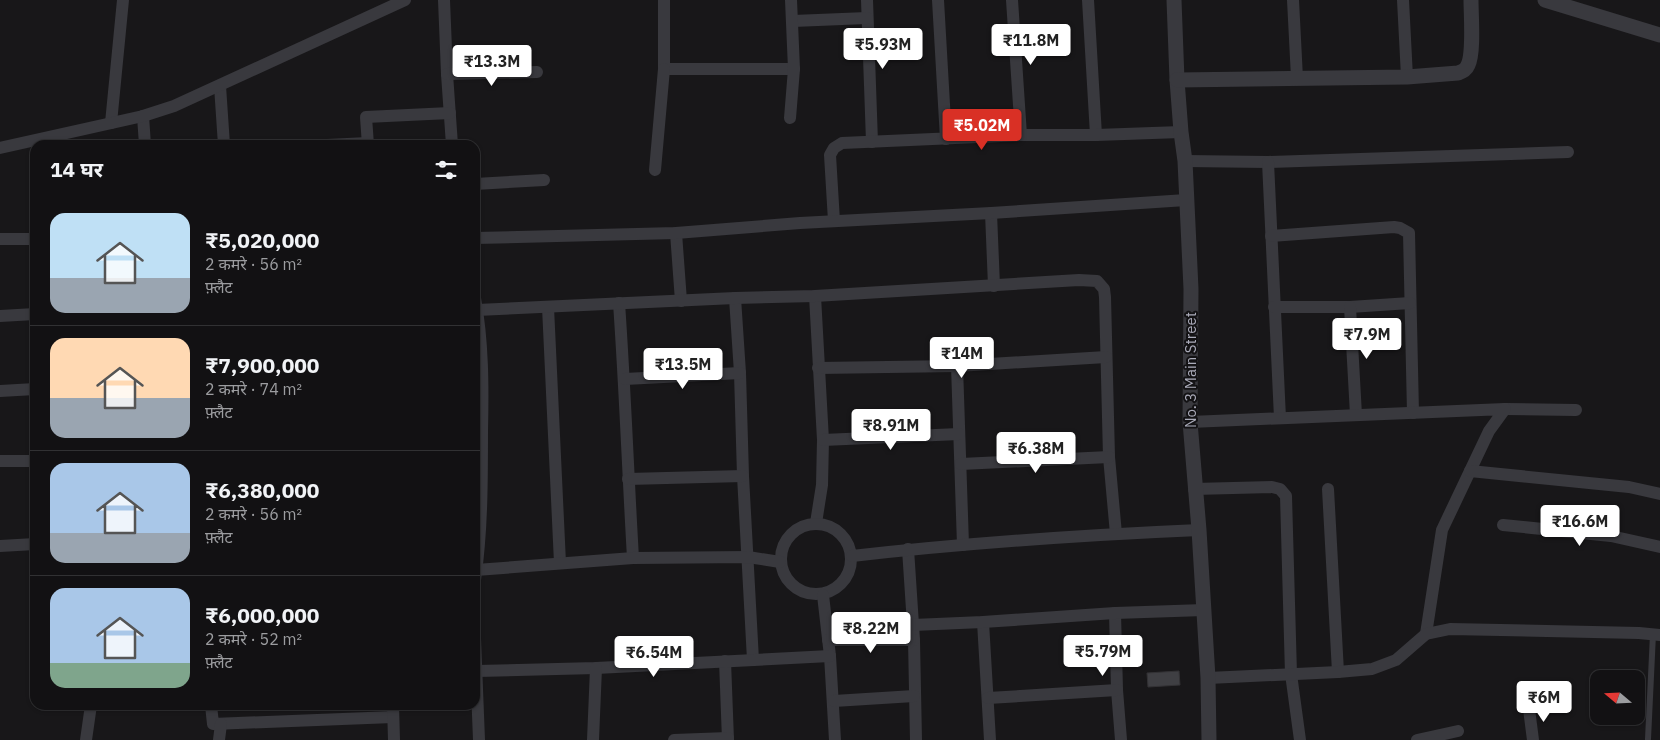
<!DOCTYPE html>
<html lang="hi">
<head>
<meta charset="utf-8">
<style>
  body { margin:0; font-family:"IBM Plex Sans","Noto Sans Devanagari",sans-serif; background:#1b1a1c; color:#f1f3f6; height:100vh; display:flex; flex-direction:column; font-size:19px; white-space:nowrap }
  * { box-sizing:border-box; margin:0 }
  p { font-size:16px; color:#9c9da0 }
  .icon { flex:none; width:28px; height:28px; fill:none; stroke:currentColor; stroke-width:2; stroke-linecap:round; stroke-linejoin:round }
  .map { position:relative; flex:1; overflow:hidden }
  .side { position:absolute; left:30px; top:140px; width:450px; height:570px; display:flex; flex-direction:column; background:#121113; border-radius:15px; box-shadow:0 1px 4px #0004,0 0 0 1px #313133 }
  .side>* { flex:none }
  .needle { width:32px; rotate:289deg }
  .buttons { position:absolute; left:1590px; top:670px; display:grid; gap:10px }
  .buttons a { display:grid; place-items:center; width:55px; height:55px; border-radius:10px; background:#121113; box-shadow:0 1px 4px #0004,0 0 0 1px #313133; font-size:25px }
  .price { position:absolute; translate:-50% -42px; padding:0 11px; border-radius:5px; background:#fff; color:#222; font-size:16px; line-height:32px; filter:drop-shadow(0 1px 2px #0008) }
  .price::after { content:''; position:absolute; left:50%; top:30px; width:15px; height:11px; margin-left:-8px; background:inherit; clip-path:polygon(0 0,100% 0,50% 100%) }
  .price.selected { background:#d93025; color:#fff }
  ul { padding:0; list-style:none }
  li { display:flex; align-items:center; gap:15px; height:125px; padding:0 20px }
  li+li { border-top:1px solid #313133 }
  li span { display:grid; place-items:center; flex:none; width:140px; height:100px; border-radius:15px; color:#555 }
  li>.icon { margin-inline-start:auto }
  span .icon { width:60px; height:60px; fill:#fffc; stroke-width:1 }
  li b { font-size:21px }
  h2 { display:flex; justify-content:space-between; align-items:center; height:60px; padding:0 20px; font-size:21px }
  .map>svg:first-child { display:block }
</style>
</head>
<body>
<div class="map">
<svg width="1660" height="740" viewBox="0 0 1660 740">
  <rect width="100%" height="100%" fill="#181719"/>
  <!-- building -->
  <polygon fill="#3f3f43" stroke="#333235" points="1179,671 1180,685 1148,687 1147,673"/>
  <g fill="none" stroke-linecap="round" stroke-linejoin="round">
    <!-- service -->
    <polyline stroke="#39393e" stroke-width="6" points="1648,739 1653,634"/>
    <!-- minor -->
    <g stroke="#39393e" stroke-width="12">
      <polyline points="444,0 447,74 452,145"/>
      <polyline points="664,0 664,69 794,69"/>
      <polyline points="867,0 872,142"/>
      <polyline points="938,0 946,139"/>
      <polyline points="1012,0 1021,135"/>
      <polyline points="1088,0 1096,135"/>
      <polyline points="1293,0 1297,78"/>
      <polyline points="1403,0 1407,77"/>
      <polyline points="793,21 867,18"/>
      <polyline points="447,74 537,72"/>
      <polyline points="220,86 224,145"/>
      <polyline points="143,116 145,145"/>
      <polyline points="790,118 794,69 791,0"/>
      <polyline points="111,123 123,0"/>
      <polyline points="327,145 368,143"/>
      <polyline points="368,145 366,117 450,113"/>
      <polyline points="0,148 143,116 174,106 405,0"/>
      <polyline points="1185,161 1268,162 1568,152"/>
      <polyline points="1268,162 1280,418"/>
      <polyline points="655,170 664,69"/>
      <polyline points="475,184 544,180"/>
      <polyline points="991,213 994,286"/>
      <polyline points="834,221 830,155 834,148 842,143 1021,135 1096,135 1181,132"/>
      <polyline points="676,233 681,301"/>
      <polyline points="1271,236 1394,227 1400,228 1409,233 1413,413"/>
      <polyline points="475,238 676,233 800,223 991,213 1186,200"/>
      <polyline points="0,239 35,239"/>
      <polyline points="815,296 823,440 822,485 816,523"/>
      <path d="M475,298C483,342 483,387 482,431C482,481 482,531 475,580"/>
      <polyline points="735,298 740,373 743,476 753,660"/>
      <path d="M619,303C625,388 628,473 633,558"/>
      <polyline points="548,307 560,563"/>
      <polyline points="1274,307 1350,307 1410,303"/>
      <polyline points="1350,307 1356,415"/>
      <polyline points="477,310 735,298 815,296 1079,280 1097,281 1104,289 1105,297 1109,457 1116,534"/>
      <polyline points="0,316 35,314"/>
      <polyline points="957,366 963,545"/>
      <polyline points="818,368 957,366 1106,357"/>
      <polyline points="625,379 740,373"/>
      <polyline points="0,391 35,389"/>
      <polyline points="1505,409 1576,410"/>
      <polyline points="1190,422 1505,409 1489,431 1442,530 1426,634"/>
      <polyline points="823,440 959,434"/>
      <polyline points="0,461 35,461"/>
      <polyline points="961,464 1109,457"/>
      <polyline points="1470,471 1629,487 1660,494"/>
      <polyline points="628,479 743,476"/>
      <polyline points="1194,489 1272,487 1280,489 1286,496 1291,674 1300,740"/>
      <polyline points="1328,489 1338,672"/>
      <circle cx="816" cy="559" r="35"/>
      <polyline points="1503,525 1611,536 1660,547"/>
      <polyline points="0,546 35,544"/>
      <polyline points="908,549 914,640 916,740"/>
      <path d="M852,556C967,543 1083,535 1199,530"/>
      <polyline points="476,570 633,558 748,557 780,562"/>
      <polyline points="823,595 830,656 835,740"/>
      <polyline points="1115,613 1117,690 1121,740"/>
      <polyline points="983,622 990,740"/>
      <polyline points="913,625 983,622 1115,613 1204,610"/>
      <polyline points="475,638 479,740"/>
      <polyline points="828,640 914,640"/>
      <polyline points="725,661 728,740"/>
      <polyline points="477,671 596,668 830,656"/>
      <polyline points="1208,678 1338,672 1372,669 1396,660 1426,634 1450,629 1639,633 1660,635"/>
      <polyline points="988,698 1117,690"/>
      <polyline points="834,701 914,696"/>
      <polyline points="211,705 213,724 393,717"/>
      <polyline points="393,705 394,740"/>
      <polyline points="1529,709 1533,740"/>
      <polyline points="86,740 91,705"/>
      <polyline points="219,740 221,724"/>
      <polyline points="593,740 596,668"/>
      <polyline points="674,740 728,738"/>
      <polyline points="1417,740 1458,731"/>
    </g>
    <!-- tertiary -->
    <g stroke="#39393e" stroke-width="15">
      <polyline points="1174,0 1177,80 1181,132 1185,161 1191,289 1190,422 1199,530 1208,678 1209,740"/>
      <polyline points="1545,0 1660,35"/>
      <path d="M1177,80L1407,77L1458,73C1463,71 1466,70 1468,65C1474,53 1471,15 1471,0"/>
    </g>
  </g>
  <g text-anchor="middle" stroke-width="4" stroke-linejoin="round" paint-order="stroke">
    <!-- street labels -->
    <g font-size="15" fill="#aaabb9" stroke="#131214">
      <text transform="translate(1191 370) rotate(-90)" y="5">No. 3 Main Street</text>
    </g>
  </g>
</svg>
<div class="buttons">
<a><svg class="needle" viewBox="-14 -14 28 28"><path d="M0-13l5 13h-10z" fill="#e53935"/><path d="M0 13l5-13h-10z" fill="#9c9da0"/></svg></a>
</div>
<b class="price" style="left:1031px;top:66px">₹11.8M</b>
<b class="price" style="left:883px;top:70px">₹5.93M</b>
<b class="price" style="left:492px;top:87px">₹13.3M</b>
<b class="price selected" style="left:982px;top:151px">₹5.02M</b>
<b class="price" style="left:1367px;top:360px">₹7.9M</b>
<b class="price" style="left:962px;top:379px">₹14M</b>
<b class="price" style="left:683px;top:390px">₹13.5M</b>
<b class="price" style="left:891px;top:451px">₹8.91M</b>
<b class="price" style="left:1036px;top:474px">₹6.38M</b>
<b class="price" style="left:1580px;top:547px">₹16.6M</b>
<b class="price" style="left:871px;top:654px">₹8.22M</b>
<b class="price" style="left:1103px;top:677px">₹5.79M</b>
<b class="price" style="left:654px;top:678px">₹6.54M</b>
<b class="price" style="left:1544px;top:723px">₹6M</b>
<section class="side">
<h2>14 घर<svg class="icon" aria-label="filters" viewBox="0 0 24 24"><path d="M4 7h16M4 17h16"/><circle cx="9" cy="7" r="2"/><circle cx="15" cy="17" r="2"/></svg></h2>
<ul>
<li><span style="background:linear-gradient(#bfe0f5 65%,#9aa5b1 0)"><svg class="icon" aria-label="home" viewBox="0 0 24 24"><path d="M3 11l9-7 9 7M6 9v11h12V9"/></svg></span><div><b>₹5,020,000</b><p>2 कमरे · 56 m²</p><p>फ़्लैट</p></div></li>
<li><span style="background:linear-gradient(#ffd9b3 60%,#9aa5b1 0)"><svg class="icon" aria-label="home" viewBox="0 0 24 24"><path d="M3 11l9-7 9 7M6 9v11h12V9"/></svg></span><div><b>₹7,900,000</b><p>2 कमरे · 74 m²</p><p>फ़्लैट</p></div></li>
<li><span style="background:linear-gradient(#a9c7e8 70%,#9aa5b1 0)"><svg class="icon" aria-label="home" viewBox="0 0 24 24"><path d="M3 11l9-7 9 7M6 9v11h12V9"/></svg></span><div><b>₹6,380,000</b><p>2 कमरे · 56 m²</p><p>फ़्लैट</p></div></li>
<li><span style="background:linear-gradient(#a9c7e8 75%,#7fa58c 0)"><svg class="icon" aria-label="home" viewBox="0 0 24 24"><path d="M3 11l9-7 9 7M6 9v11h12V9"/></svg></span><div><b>₹6,000,000</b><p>2 कमरे · 52 m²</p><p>फ़्लैट</p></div></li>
</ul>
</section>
</div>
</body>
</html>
